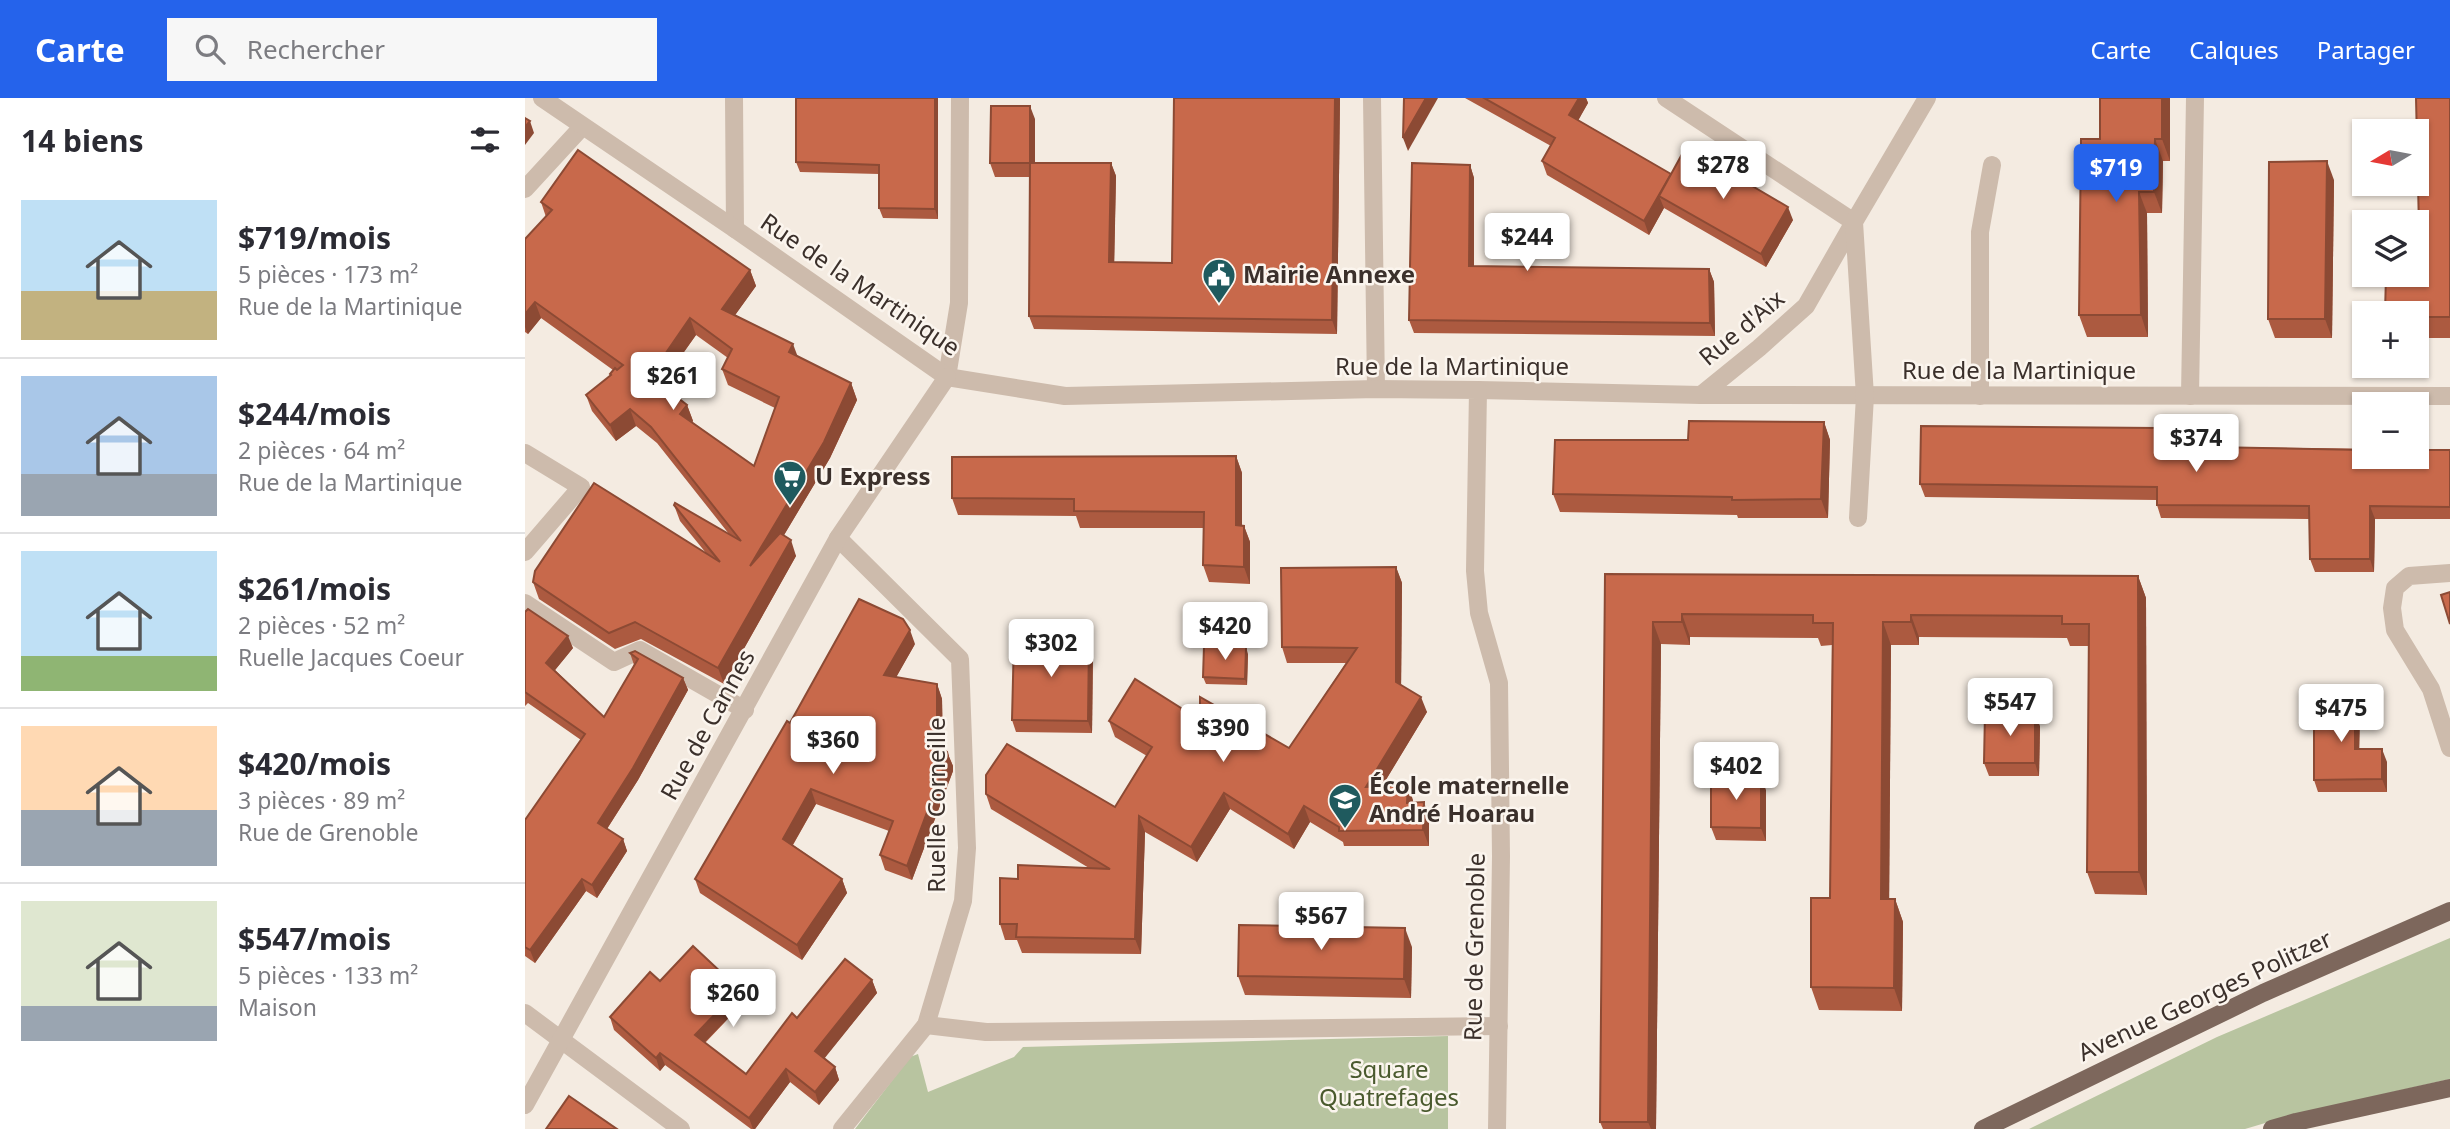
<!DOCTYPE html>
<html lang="fr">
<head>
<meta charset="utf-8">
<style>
  body { margin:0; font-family:"Noto Sans",sans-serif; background:#f7f7f7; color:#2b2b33; height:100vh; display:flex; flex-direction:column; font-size:26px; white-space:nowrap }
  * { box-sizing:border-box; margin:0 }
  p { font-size:23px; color:#7c7c81 }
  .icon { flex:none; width:38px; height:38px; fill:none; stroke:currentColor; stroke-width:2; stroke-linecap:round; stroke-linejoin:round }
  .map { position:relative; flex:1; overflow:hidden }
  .drawer { display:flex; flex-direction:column; background:#fff; width:525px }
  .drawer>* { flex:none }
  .needle { width:46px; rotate:260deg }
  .buttons { position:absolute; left:1827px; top:21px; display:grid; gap:14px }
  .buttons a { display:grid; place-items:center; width:77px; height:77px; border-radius:0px; background:#fff; box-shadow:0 2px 5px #0004; font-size:35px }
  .price { position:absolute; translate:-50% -60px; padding:0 16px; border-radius:7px; background:#fff; color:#222; font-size:23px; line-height:46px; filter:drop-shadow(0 2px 4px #0008) }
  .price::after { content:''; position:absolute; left:50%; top:42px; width:21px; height:16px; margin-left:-10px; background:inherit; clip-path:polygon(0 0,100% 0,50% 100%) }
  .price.active { background:#2563eb; color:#fff }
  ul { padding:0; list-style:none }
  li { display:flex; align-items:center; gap:21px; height:175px; padding:0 21px }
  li+li { border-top:2px solid #e1e1e2 }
  li span { display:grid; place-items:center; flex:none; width:196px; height:140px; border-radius:0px; color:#555 }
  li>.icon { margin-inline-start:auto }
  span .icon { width:84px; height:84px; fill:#fffc; stroke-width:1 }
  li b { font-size:30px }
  h2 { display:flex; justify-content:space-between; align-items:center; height:84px; padding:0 21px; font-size:30px }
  header { display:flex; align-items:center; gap:42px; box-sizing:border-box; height:98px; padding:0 35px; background:#2563eb; color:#fff }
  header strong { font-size:33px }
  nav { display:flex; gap:38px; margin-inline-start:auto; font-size:24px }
  .search { width:490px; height:63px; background:#f7f7f7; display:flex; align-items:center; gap:18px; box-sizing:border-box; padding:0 24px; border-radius:0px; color:#7c7c81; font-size:26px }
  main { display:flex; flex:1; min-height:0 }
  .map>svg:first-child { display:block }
</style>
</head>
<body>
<header>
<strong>Carte</strong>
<div class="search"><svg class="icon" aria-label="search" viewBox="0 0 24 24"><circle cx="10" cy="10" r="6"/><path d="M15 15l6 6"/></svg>Rechercher</div>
<nav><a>Carte</a><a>Calques</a><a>Partager</a></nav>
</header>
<main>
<section class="drawer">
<h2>14 biens<svg class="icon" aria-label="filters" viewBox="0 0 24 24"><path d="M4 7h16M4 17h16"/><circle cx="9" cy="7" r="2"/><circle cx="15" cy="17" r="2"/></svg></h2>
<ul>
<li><span style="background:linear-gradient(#bfe0f5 65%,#c2b280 0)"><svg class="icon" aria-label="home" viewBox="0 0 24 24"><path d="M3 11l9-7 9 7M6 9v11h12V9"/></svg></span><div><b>$719/mois</b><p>5 pièces · 173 m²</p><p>Rue de la Martinique</p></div></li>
<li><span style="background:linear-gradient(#a9c7e8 70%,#9aa5b1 0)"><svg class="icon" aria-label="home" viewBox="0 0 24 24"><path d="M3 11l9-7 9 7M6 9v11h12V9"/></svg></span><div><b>$244/mois</b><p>2 pièces · 64 m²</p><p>Rue de la Martinique</p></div></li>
<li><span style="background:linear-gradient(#bfe0f5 75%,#8fb573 0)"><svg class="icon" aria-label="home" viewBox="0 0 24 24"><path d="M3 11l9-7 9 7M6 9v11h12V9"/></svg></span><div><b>$261/mois</b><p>2 pièces · 52 m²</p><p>Ruelle Jacques Coeur</p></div></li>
<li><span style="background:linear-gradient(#ffd9b3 60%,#9aa5b1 0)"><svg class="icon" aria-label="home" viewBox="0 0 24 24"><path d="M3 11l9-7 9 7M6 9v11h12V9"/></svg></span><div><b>$420/mois</b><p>3 pièces · 89 m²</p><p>Rue de Grenoble</p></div></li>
<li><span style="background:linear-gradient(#dfe7d0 75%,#9aa5b1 0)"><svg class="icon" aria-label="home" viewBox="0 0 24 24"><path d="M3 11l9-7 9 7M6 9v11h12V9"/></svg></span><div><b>$547/mois</b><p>5 pièces · 133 m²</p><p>Maison</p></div></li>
</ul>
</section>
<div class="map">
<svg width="1925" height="1031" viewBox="0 0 1925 1031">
  <rect width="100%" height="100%" fill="#f4ebe1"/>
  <!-- green -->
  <g fill="#b8c4a0">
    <polygon points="1925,840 1925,981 1767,1017 1720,1031 1504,1031 1692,939"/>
    <polygon points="923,938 923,1031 330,1031 385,959 393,956 403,994 489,959 498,949"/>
  </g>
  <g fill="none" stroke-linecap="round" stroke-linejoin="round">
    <!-- service -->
    <g stroke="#cdbbac" stroke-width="18">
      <polyline points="209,0 210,131"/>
      <polyline points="422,279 434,205 435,0"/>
      <polyline points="1455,298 1455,134 1467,67"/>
      <polyline points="1665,298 1670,0"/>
    </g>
    <!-- minor -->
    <g stroke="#cdbbac" stroke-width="18">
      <polyline points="847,0 851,291"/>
      <polyline points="1141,0 1329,124 1281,208 1234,250 1176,297"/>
      <polyline points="0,91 57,29"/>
      <polyline points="953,292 1176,297 1925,298"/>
      <polyline points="0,355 56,389 0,454"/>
      <polyline points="1333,420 1340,298 1329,124 1402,0"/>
      <polyline points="313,440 435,561 442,750 438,803 401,927 317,1031"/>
      <polyline points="1925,475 1884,478 1870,490 1867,510 1870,532 1906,591 1925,650"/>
      <polyline points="0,505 89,564 115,552 220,612"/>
      <polyline points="0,915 156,1031"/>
      <polyline points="401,927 461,934 974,928"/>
    </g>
    <!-- tertiary -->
    <g stroke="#cdbbac" stroke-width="18">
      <polyline points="17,0 210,131 422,279 540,298 851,291 953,292 950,473 954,515 974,585 976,758 972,1031"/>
      <polyline points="0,1007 313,440 422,279"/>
    </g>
    <!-- primary -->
    <g stroke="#7d675c" stroke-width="18">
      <polyline points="1458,1031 1738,895 1925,813"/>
      <polyline points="1747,1031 1771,1024 1925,990"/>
    </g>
  </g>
  <!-- wall -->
  <g fill="#ac5a40" fill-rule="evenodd">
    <polygon points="271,0 413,0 413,121 358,120 354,110 354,76 275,74 271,64"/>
    <polygon points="649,0 815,0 812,236 509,231 504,218 505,79 470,79 465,65 510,21 510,65 586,65 591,78 589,164 647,165"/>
    <polygon points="940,0 1061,0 1063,5 1053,22 1146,76 1268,122 1241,169 1139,110 1124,137 1022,77 1017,63 1026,48"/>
    <polygon points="1645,0 1645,63 1638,63 1637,115 1622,115 1623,239 1562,239 1554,217 1575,41"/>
    <polygon points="1925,0 1925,240 1892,240 1892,215 1895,173"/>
    <polygon points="945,67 949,80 949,168 1184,171 1189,184 1190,238 889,235 884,222"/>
    <polygon points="1809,82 1807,240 1750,240 1743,221"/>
    <path d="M16,104L225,172L231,188L210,217L272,259L326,285L332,302L305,360L259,437L271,458L199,586L116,541L90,551L14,501L8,484L181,455L155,423L149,407L204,436L132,345L111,328L91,343L67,313L61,297L86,277L88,272L16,220L3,236L0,234V141L21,119ZM171,237L203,260L197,271L203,287L250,310L229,368L167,324L168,323L162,307L136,287Z"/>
    <polygon points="1299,324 1305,342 1303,420 1213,420 1212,417 1035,414 1028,396 1163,342"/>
    <polygon points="1638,343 1638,348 1925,352 1925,421 1850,421 1849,474 1790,474 1785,461 1784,421 1636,420 1632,407 1632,402 1400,399 1395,386"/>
    <polygon points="711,358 717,375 717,428 719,428 725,444 725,486 684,484 678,467 679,430 555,430 551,418 433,417 427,400"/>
    <polygon points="871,469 877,485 876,587 902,614 857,688 883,687 888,705 904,720 904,748 819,748 818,744 785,724 769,751 705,711 672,764 620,734 616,856 497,855 492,842 480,842 475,826 493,781 564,770 466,711 461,696 590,709 622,658 590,639 584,623 675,622 764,650 821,565 762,565 757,549"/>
    <polygon points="1080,476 1613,478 1621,500 1622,797 1570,796 1562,774 1564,548 1545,548 1542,540 1394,539 1394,547 1366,547 1364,801 1370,801 1378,824 1377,913 1294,912 1286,889 1305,800 1307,547 1296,548 1293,540 1165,539 1165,547 1136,546 1131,1031 1078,1031 1075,1024"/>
    <polygon points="0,514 48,550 30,572 79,619 109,567 105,555 158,580 163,592 113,682 82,731 98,741 102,753 72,800 61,793 10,865 0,858 0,722 56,642 3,605 0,608"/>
    <polygon points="564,541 568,553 567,635 491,634 487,622"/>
    <polygon points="390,546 371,579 412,586 417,601 418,651 422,654 428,668 428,673 387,782 360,772 355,757 364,733 291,706 268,747 317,781 322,795 277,862 175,795 170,781 265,625"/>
    <polygon points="723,556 722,587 681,586 678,579"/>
    <polygon points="1835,612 1834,651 1862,664 1862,694 1793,694 1789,682"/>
    <polygon points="1515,628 1514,678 1464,678 1459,665"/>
    <polygon points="1241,692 1241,743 1191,742 1186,729"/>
    <polygon points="887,849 886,900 720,897 713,878"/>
    <polygon points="347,882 352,895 299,960 310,969 314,982 294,1007 265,984 230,1031 226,1031 140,967 135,973 89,932 85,919 135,883 214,891 219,904 180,945 221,976 272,920"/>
  </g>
  <!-- shaded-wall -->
  <g fill="#8c4a34">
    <polygon points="410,0 413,0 413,121 410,111"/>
    <polygon points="810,0 815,0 812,236 807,222"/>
    <polygon points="901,0 913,0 883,53 878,40"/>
    <polygon points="1054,0 1061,0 1063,5 1049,30 1044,17"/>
    <polygon points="1637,0 1645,0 1645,63 1637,41"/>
    <polygon points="505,8 510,21 510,78 505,65"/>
    <polygon points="5,23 9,35 0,47 0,29"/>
    <polygon points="1630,41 1638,63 1637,115 1629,94"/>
    <polygon points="1802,63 1809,82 1807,240 1800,221"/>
    <polygon points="586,65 591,78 589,178 584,164"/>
    <polygon points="945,67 949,80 949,181 944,168"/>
    <polygon points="1146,76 1134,98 1139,110 1124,137 1119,123"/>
    <polygon points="1614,94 1622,115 1623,239 1616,217"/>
    <polygon points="1263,109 1268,122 1241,169 1236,156"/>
    <polygon points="1184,171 1189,184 1190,238 1185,225"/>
    <polygon points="225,172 231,188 203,227 197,211"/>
    <polygon points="10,204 16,220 3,236 0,229 0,216"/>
    <polygon points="165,220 171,237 130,294 125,278"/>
    <polygon points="268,246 274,262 264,254"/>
    <polygon points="326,285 332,302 305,360 231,484 225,468"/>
    <polygon points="162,307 168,323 161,332 155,316"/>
    <polygon points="105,311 111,328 91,343 85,327"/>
    <polygon points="1299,324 1305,342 1303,420 1296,401"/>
    <polygon points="1633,330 1638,343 1638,361 1633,348"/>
    <polygon points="711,358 717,375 717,444 711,427"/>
    <polygon points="1845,408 1850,421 1849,474 1845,461"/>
    <polygon points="719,428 725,444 725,486 719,469"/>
    <polygon points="266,442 271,458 199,586 193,570"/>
    <polygon points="871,469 877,485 876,600 871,584"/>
    <polygon points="1613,478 1621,500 1622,797 1614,774"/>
    <polygon points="1157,516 1165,539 1165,547 1157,524"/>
    <polygon points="1386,517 1394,539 1394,547 1386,524"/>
    <polygon points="1128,524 1136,546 1131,1031 1126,1031 1123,1024"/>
    <polygon points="1358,524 1366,547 1364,824 1356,801"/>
    <polygon points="385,532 390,546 364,592 359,577"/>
    <polygon points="43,538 48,550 26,577 21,565"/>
    <polygon points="564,541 568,553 567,635 563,623"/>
    <polygon points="721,549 723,556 722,587 720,581"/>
    <polygon points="158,580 163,592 113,682 78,737 73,725"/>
    <polygon points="412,586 417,601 418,662 412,648"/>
    <polygon points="896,599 902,614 847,705 841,689"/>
    <polygon points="1830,600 1835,612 1834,664 1830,651"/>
    <polygon points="1510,615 1515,628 1514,678 1510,665"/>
    <polygon points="1857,651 1862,664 1862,694 1857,681"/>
    <polygon points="422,654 428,668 428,673 387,782 382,768"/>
    <polygon points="1236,679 1241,692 1241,743 1236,730"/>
    <polygon points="883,687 888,702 888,721 882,705"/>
    <polygon points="286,691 291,706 263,755 258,741"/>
    <polygon points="699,695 705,711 672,764 666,749"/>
    <polygon points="899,704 904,720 904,748 898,732"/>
    <polygon points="779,708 785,724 769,751 763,736"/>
    <polygon points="614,718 620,734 616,856 610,841"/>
    <polygon points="98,741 102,753 72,800 67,787"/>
    <polygon points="57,781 61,793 10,865 5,852"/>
    <polygon points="317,781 322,795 277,862 272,847"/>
    <polygon points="1370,801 1378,824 1377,913 1369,890"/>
    <polygon points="880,830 887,849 886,900 879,881"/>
    <polygon points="347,882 352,895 295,966 290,953"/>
    <polygon points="214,891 219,904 174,950 170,937"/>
    <polygon points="135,955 140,967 135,973 131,960"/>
    <polygon points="310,969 314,982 294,1007 290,994"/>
    <polygon points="261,971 265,984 230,1031 228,1031 224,1020"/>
  </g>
  <!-- building -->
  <g fill="#c8694b" stroke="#8c4a34" stroke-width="2" fill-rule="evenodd">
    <polygon points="271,0 410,0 410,111 354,110 354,67 271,64"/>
    <polygon points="649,0 810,0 807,222 504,218 505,65 465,65 466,8 505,8 505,65 586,65 584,164 647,165"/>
    <polygon points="879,0 901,0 878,40"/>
    <polygon points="959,0 1054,0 1044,17 1146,76 1119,123 1017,63 1030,40"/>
    <polygon points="1575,0 1637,0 1637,41 1630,41 1629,94 1614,94 1616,217 1554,217 1556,41 1575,41"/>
    <polygon points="1891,0 1925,0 1925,219 1892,219 1892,215 1860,215 1861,177 1892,177 1892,173 1895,173"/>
    <polygon points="0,20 5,23 0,29"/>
    <polygon points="1161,49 1263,109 1236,156 1134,98"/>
    <path d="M53,52L225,172L197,211L268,246L264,254L326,285L299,344L225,468L255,435L266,442L193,570L110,524L84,535L8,484L10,473L69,385L195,464L149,407L150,405L216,443L126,329L105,311L85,327L61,297L86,277L85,276L90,270L92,272L98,267L10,204L0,216V141L27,112L16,104ZM165,220L207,251L197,271L254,299L229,368L155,316L162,307L125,278Z"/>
    <polygon points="1802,63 1800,221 1743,221 1744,64"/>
    <polygon points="887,65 945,67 944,168 1184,171 1185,225 884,222"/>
    <polygon points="1164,323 1299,324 1296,401 1207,402 1207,399 1028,396 1030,342 1163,342"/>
    <polygon points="1396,328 1633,330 1633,348 1839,352 1839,359 1892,359 1892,352 1925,352 1925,409 1845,408 1845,461 1785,461 1784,408 1632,407 1632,389 1395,386"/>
    <polygon points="711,358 711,427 719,428 719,469 678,467 679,414 549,413 549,401 427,400 427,359"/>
    <polygon points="871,469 871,584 896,599 841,689 883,687 882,705 899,704 898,732 814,733 814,729 779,708 763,736 699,695 666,749 614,718 610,841 491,839 492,826 475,826 475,780 493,781 493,767 585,771 461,696 461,677 482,646 590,709 627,649 584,623 610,581 675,622 675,599 764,650 832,550 757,549 756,470"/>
    <polygon points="1080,476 1613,478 1614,774 1562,774 1564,526 1537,526 1537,518 1386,517 1386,524 1358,524 1356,801 1370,801 1369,890 1286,889 1286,800 1305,800 1308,525 1288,525 1288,517 1157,516 1157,524 1128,524 1123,1024 1075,1024"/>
    <polygon points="1925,494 1925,526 1916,497"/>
    <polygon points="334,501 378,521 385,532 359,577 412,586 412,648 422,654 423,658 382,768 355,757 368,723 286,691 258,741 317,781 272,847 170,781 262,623 265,625"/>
    <polygon points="3,511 43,538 21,565 79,619 113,561 105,555 110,553 158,580 108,670 73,725 98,741 67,787 57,781 5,852 0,849 0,722 60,636 0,594 0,514"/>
    <polygon points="538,538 564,541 563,623 487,622 489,539"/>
    <polygon points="679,548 721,549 720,581 678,579"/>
    <polygon points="1789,600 1830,600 1830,651 1857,651 1857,681 1789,682"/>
    <polygon points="1460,614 1510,615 1510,665 1459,665"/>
    <polygon points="1186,679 1236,679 1236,730 1186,729"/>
    <polygon points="714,827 880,830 879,881 713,878"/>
    <polygon points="168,848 214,891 170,937 221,976 267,915 272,920 320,861 347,882 290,953 310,969 290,994 261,971 224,1020 135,955 131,960 85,919 125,874 135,883"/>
    <polygon points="44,998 92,1031 21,1031"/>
  </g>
  <!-- icons -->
  <defs>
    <symbol id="civic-pin" viewBox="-11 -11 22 30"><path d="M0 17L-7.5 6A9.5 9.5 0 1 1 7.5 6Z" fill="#1f5a5e" stroke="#fbf5ee"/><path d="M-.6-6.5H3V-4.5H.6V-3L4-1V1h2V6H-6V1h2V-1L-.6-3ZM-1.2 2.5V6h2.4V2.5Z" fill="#fff"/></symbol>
    <symbol id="supermarket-pin" viewBox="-11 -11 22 30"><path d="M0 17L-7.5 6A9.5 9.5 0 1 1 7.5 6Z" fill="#1f5a5e" stroke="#fbf5ee"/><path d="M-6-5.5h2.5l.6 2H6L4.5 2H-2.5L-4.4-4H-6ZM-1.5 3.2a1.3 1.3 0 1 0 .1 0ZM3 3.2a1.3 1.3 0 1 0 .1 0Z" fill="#fff"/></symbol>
    <symbol id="school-pin" viewBox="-11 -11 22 30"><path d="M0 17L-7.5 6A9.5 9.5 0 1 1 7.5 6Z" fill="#1f5a5e" stroke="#fbf5ee"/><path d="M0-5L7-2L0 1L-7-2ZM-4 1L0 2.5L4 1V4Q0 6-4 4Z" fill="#fff"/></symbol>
  </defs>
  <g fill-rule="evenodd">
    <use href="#civic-pin" x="675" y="158" width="38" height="52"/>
    <use href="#supermarket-pin" x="246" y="360" width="38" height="52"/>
    <use href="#school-pin" x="801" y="683" width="38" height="52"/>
  </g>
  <g text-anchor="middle" stroke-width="5" stroke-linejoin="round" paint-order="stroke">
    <!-- poi labels -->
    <g font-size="24" font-weight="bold" fill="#3b302b" stroke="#fbf5ee" text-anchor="start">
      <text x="718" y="185">Mairie Annexe</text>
      <text x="290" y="387">U Express</text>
      <text x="844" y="696">École maternelle<tspan x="844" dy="28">André Hoarau</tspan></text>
    </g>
    <!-- street labels -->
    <g font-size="24" fill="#3b302b" stroke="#fbf5ee">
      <text transform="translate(335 187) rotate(34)" y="8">Rue de la Martinique</text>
      <text transform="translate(1217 230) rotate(-40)" y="8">Rue d'Aix</text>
      <text x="927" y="277">Rue de la Martinique</text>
      <text x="1494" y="281">Rue de la Martinique</text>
      <text transform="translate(183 627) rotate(-61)" y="8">Rue de Cannes</text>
      <text transform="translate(412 707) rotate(-90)" y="8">Ruelle Corneille</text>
      <text transform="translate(950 849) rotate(-89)" y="8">Rue de Grenoble</text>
      <text transform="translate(1680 898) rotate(-25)" y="8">Avenue Georges Politzer</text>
    </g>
    <!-- park labels -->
    <g font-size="24" fill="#4a5a2e" stroke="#fbf5ee">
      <text x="864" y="980">Square<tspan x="864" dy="28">Quatrefages</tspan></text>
    </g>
  </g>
</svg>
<div class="buttons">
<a><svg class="needle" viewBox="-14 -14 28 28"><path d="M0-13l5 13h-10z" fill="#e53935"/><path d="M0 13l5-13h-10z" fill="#7c7c81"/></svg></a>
<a><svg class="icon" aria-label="layers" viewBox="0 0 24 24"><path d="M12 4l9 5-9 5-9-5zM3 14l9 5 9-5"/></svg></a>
<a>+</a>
<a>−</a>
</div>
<b class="price" style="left:1198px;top:103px">$278</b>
<b class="price active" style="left:1591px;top:106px">$719</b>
<b class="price" style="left:1002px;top:175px">$244</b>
<b class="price" style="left:148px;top:314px">$261</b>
<b class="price" style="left:1671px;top:376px">$374</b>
<b class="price" style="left:700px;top:564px">$420</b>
<b class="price" style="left:526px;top:581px">$302</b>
<b class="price" style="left:1485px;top:640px">$547</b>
<b class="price" style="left:1816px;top:646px">$475</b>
<b class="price" style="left:698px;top:666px">$390</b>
<b class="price" style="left:308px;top:678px">$360</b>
<b class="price" style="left:1211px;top:704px">$402</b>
<b class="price" style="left:796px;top:854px">$567</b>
<b class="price" style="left:208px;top:931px">$260</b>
</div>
</main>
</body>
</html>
